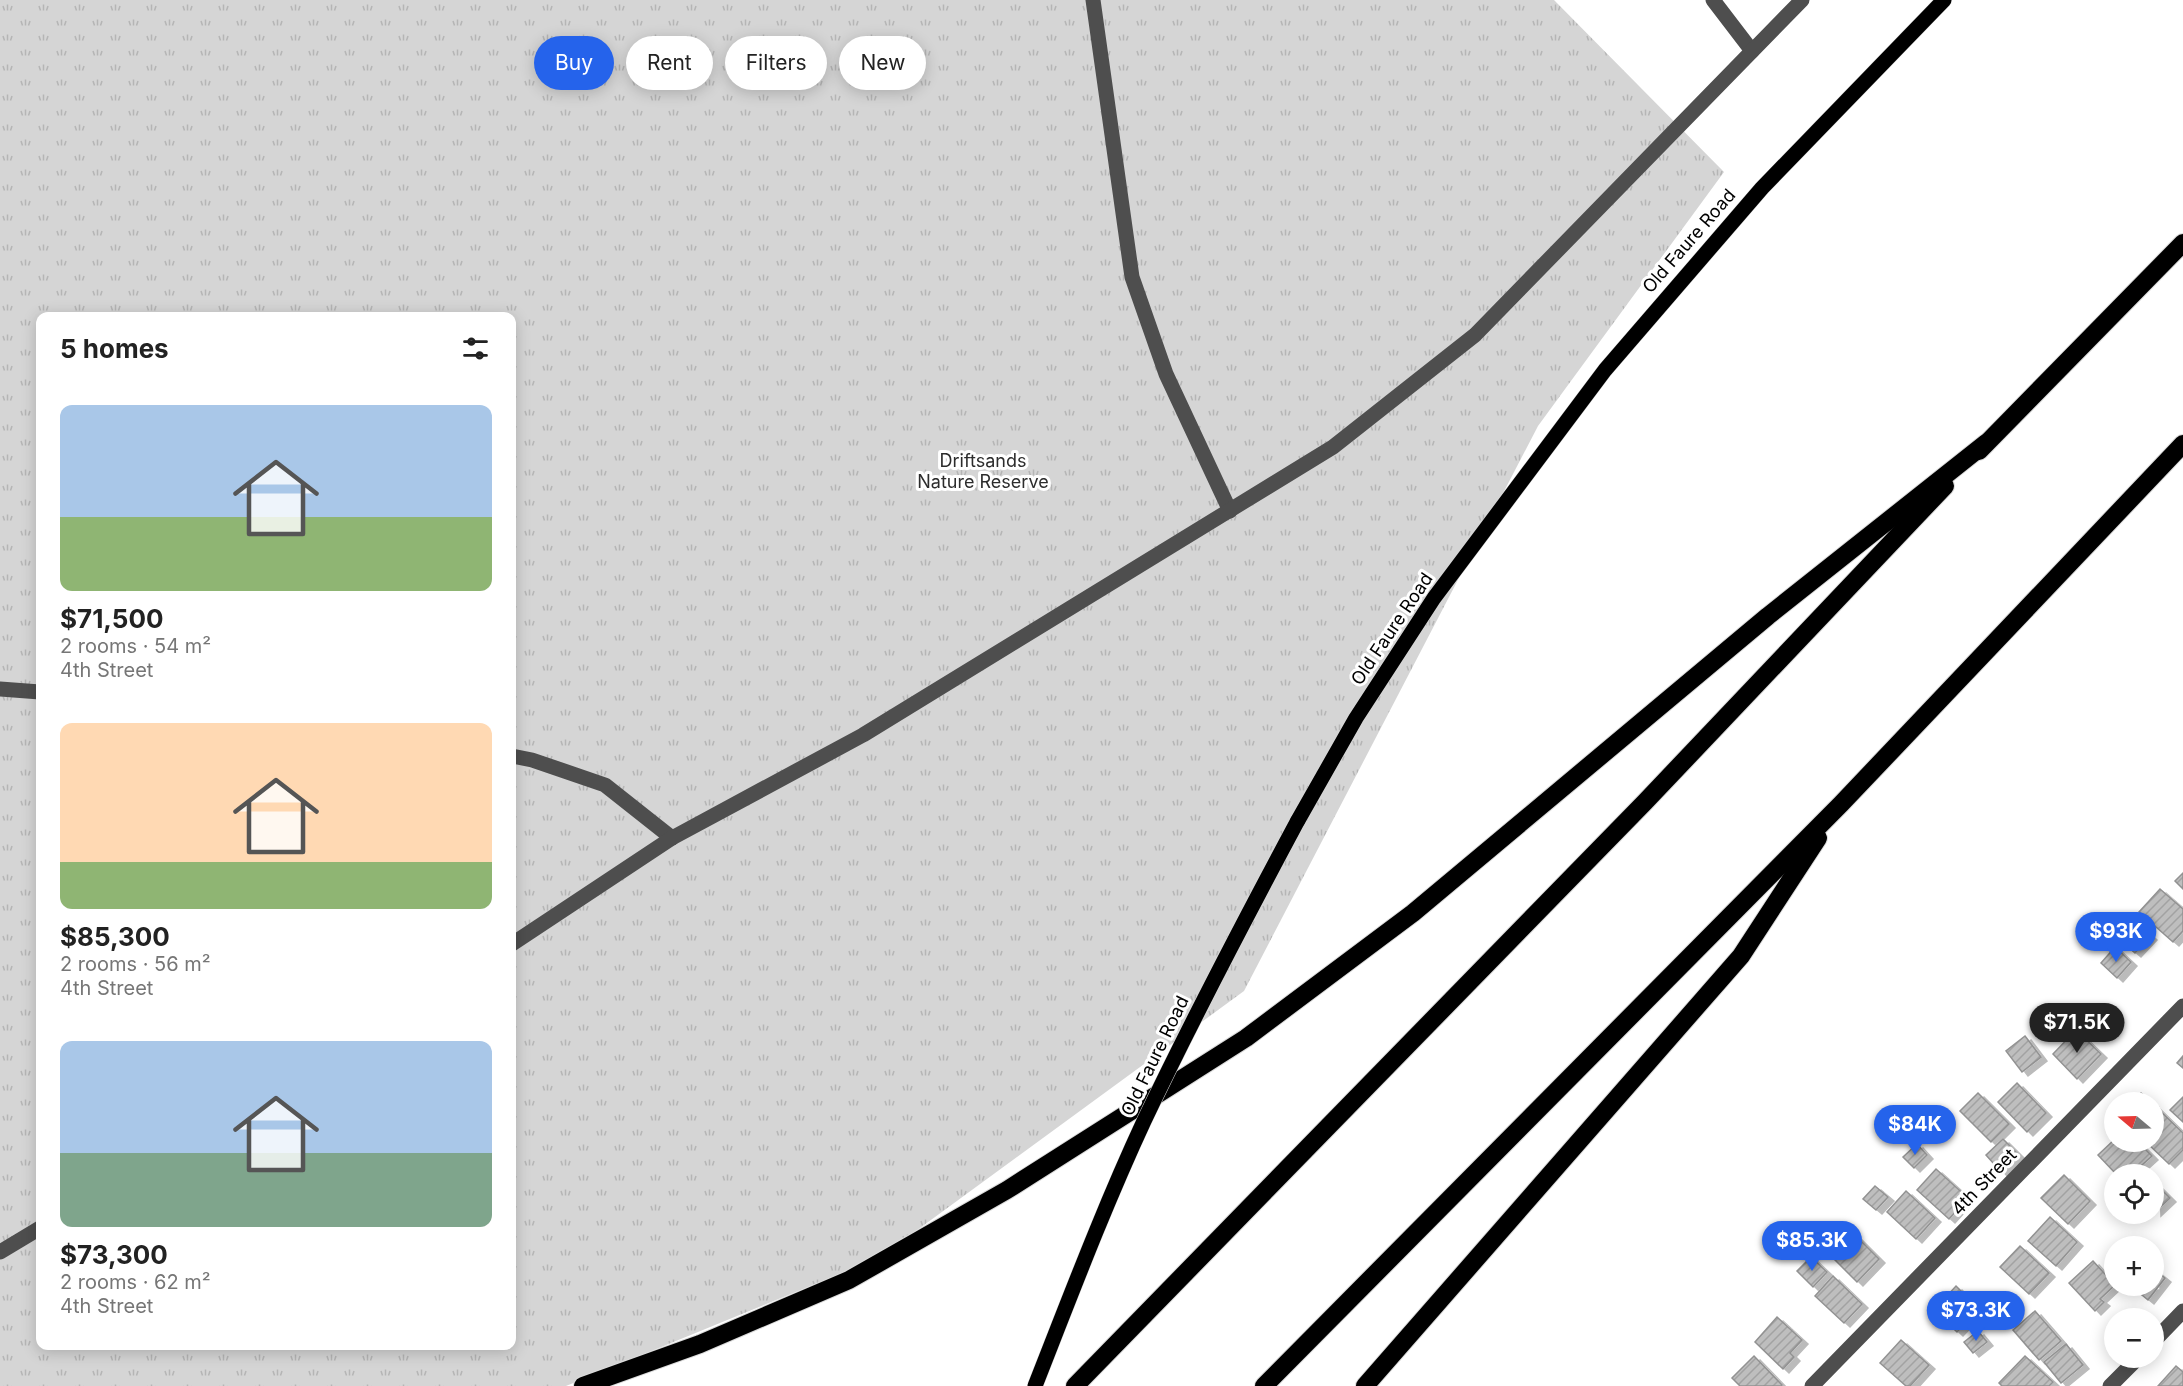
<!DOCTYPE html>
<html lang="en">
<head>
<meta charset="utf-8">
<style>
  body { margin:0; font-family:Inter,sans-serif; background:#f6f6f6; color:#222; height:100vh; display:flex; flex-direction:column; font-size:22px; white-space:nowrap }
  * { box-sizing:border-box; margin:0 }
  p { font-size:20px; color:#767676 }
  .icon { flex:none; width:33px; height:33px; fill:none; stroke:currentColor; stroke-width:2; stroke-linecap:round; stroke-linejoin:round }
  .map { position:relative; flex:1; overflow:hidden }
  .details { position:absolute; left:36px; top:312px; width:480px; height:1038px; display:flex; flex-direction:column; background:#fff; border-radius:12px; box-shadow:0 3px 15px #0003 }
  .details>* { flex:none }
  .banner { position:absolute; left:534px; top:36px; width:570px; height:54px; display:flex; gap:12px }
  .needle { width:39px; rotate:289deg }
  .controls { position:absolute; left:2104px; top:1092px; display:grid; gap:12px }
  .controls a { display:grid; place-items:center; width:60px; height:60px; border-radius:50%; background:#fff; box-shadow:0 3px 15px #0003; font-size:30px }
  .price { position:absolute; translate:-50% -51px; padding:0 14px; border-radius:21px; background:#2563eb; color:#fff; font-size:20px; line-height:39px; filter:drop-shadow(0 2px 3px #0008) }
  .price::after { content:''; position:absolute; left:50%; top:36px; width:18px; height:14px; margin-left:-9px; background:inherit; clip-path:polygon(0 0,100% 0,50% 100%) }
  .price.on { background:#222; color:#fff }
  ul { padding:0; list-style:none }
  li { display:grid; align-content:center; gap:12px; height:318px; padding:0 24px }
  li span { display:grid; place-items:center; height:186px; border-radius:12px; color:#555 }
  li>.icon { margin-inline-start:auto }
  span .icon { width:108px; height:108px; fill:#fffc; stroke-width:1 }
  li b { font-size:26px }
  h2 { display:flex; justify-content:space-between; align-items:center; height:72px; padding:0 24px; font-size:26px }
  .tag { padding:0 21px; border-radius:27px; background:#fff; box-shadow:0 3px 15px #0003; font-size:21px; line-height:54px }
  .tag.on { background:#2563eb; color:#fff }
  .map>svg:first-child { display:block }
</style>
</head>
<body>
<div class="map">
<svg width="2183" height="1386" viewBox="0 0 2183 1386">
  <defs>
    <pattern id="park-tufts" width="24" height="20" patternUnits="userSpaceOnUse" patternTransform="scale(1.5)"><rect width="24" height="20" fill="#d5d5d5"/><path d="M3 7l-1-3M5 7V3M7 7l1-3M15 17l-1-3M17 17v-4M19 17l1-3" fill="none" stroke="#b5b5b5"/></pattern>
    <pattern id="building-hatch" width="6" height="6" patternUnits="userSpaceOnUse" patternTransform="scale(1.5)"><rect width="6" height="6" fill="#bebebe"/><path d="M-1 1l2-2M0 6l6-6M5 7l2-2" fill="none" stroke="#a2a2a2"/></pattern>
    <filter id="shadow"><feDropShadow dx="6" dy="4" stdDeviation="0" flood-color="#0004"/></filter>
  </defs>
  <rect width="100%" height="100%" fill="#fff"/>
  <!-- park -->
  <path fill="url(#park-tufts)" fill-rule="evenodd" d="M0,0H1554L1724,172L1538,426L1244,991L879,1258L566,1386H0ZM40,316H512V1346H40Z"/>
  <!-- building -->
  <g fill="url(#building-hatch)" stroke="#929292" stroke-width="1.5" filter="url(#shadow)">
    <polygon points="2183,873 2183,889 2175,881"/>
    <polygon points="2160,889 2183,909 2183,931 2173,942 2139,912"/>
    <polygon points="2136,922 2151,936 2135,953 2120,940"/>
    <polygon points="2115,947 2131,962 2117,978 2101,963"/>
    <polygon points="2076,1030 2101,1054 2077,1079 2053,1054"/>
    <polygon points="2025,1036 2041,1057 2022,1072 2006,1051"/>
    <polygon points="2183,1056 2183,1068 2177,1063"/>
    <polygon points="2017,1083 2046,1113 2027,1132 1998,1102"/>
    <polygon points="1978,1093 2009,1124 1991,1142 1960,1111"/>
    <polygon points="2141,1093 2152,1102 2132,1102"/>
    <polygon points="2183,1097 2183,1122 2170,1110"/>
    <polygon points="2154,1105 2183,1133 2183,1150 2169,1164 2146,1142 2154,1142"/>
    <polygon points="2003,1139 2020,1156 2002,1173 1986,1155"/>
    <polygon points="2115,1139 2115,1142 2138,1142 2152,1156 2132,1174 2116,1174 2098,1155"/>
    <polygon points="1917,1144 1927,1155 1914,1168 1903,1157"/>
    <polygon points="1936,1169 1968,1198 1949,1219 1917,1190"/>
    <polygon points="2064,1175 2090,1201 2068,1224 2041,1198"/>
    <polygon points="2155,1183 2170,1198 2155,1212 2154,1185"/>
    <polygon points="1875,1186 1888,1197 1876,1210 1863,1199"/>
    <polygon points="1906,1191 1935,1218 1916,1239 1887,1212"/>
    <polygon points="2050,1217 2077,1242 2056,1266 2028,1241"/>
    <polygon points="1853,1233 1879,1259 1857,1282 1831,1256"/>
    <polygon points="2020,1246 2049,1273 2029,1294 2000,1267"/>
    <polygon points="1811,1257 1827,1272 1813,1287 1797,1271"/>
    <polygon points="2093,1261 2115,1285 2100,1299 2104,1302 2095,1311 2069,1283"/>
    <polygon points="2154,1269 2165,1278 2148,1300 2131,1286 2154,1286"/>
    <polygon points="1833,1276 1862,1304 1844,1323 1815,1296"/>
    <polygon points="1956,1286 1979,1309 1957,1332 1934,1310"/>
    <polygon points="2035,1311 2061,1341 2039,1360 2013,1330"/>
    <polygon points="1777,1317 1802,1340 1790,1353 1794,1357 1783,1369 1755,1342"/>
    <polygon points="1978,1331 1987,1342 1973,1353 1964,1342"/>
    <polygon points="1901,1340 1929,1365 1910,1386 1906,1386 1880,1363"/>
    <polygon points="2066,1344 2083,1365 2061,1383 2044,1362"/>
    <polygon points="1754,1356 1782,1385 1781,1386 1740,1386 1732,1378"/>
    <polygon points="2025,1356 2053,1382 2049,1386 2002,1386 1999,1383"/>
    <polygon points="2176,1366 2183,1372 2183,1386 2158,1386"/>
  </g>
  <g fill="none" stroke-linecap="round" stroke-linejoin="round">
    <defs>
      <polyline id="major" points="1297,822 1356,718 1434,598 1605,370 1762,188 1944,0"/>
      <g id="highway">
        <polyline points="1979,451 2183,243"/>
        <polyline points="583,1386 700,1344 849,1280 1007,1190 1246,1038 1413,913 1768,616 1986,443"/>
        <polyline points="1075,1386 1645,802 1945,486"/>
        <polyline points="1264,1386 1841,804 2183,444"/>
        <polyline points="1365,1386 1741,956 1818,838"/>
      </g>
    </defs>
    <!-- major casing -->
    <use href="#major" stroke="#dbdbdb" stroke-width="16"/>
    <!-- highway casing -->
    <use href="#highway" stroke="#dbdbdb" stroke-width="20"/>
    <!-- minor -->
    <g stroke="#4e4e4e" stroke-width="15">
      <polyline points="1093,0 1132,277 1166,374 1230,511"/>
      <polyline points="1713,0 1752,51"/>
      <polyline points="0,689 40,692"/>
      <polyline points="512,756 532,760 605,785 672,838"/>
      <polyline points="512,944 672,838 863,735 1333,447 1475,335 1802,0"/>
      <polyline points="0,1252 40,1228"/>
      <polyline points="2154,1341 2183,1311"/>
      <polyline points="1812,1386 2183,1006"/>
      <polyline points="2110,1386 2138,1358"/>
    </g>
    <!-- major -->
    <use href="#major" stroke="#000" stroke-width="15"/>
    <!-- highway -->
    <use href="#highway" stroke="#000" stroke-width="18"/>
    <defs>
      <path id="major-bridge" d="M1035,1386C1070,1297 1104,1207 1144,1121C1192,1020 1244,921 1297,822"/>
    </defs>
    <!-- major-bridge casing -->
    <use href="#major-bridge" stroke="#dbdbdb" stroke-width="16" stroke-linecap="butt"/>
    <!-- major-bridge -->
    <use href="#major-bridge" stroke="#000" stroke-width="15"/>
  </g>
  <g text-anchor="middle" stroke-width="6" stroke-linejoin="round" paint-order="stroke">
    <!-- street labels -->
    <g font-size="18" fill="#000" stroke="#fff">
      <text transform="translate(1689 241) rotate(-49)" y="6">Old Faure Road</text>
      <text transform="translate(1392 629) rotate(-56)" y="6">Old Faure Road</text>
      <text transform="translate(1155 1056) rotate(-64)" y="6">Old Faure Road</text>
      <text transform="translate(1984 1182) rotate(-46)" y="6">4th Street</text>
    </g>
    <!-- park labels -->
    <g font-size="18" fill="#2c2c2c" stroke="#fff">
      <text x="983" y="467">Driftsands<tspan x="983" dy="21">Nature Reserve</tspan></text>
    </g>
  </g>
</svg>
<div class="controls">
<a><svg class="needle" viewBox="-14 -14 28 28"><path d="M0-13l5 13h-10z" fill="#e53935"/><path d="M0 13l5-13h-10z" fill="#767676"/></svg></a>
<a><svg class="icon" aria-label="locate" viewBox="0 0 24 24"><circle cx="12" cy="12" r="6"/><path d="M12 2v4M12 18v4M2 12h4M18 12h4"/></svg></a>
<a>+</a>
<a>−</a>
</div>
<b class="price" style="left:2116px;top:963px">$93K</b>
<b class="price on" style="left:2077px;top:1054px">$71.5K</b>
<b class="price" style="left:1915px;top:1156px">$84K</b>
<b class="price" style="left:1812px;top:1272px">$85.3K</b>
<b class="price" style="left:1976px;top:1342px">$73.3K</b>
<div class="banner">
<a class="tag on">Buy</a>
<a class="tag">Rent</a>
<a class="tag">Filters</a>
<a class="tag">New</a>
</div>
<section class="details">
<h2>5 homes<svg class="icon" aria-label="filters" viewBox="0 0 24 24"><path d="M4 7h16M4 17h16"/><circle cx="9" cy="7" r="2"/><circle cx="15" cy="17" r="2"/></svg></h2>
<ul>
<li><span style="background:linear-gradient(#a9c7e8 60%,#8fb573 0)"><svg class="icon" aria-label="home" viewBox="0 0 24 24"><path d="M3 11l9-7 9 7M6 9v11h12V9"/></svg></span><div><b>$71,500</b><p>2 rooms · 54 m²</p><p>4th Street</p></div></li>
<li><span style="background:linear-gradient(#ffd9b3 75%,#8fb573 0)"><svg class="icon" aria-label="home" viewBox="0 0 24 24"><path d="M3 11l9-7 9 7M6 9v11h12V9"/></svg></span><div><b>$85,300</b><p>2 rooms · 56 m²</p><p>4th Street</p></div></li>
<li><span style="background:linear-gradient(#a9c7e8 60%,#7fa58c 0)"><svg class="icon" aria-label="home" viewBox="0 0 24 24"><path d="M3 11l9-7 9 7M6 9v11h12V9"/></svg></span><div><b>$73,300</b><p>2 rooms · 62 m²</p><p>4th Street</p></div></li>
</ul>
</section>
</div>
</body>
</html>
